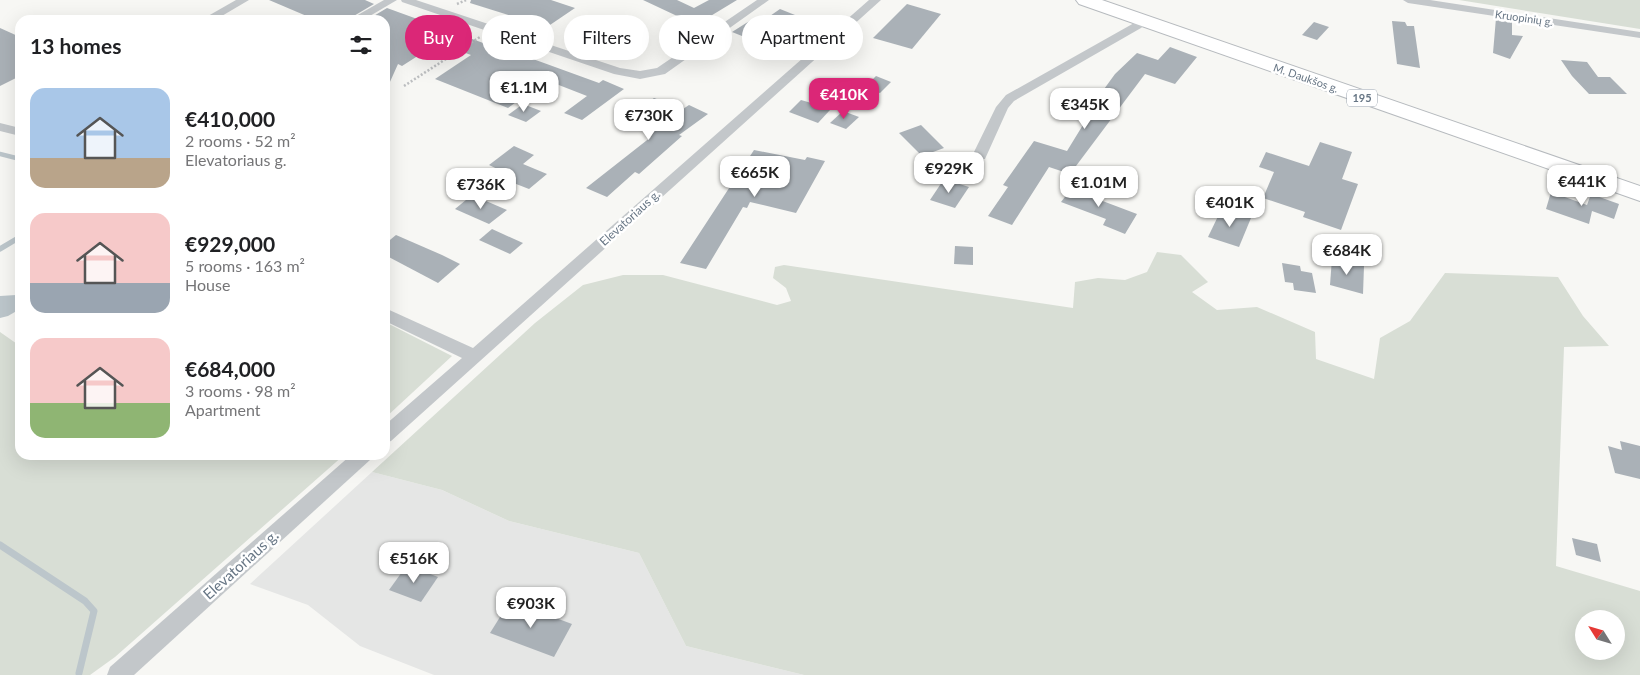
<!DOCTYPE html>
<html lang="en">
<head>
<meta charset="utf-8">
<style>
  body { margin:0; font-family:Lato,sans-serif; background:#f2f2f2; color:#202124; height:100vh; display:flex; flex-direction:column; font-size:19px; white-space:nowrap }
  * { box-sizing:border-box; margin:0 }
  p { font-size:16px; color:#757577 }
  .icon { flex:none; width:28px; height:28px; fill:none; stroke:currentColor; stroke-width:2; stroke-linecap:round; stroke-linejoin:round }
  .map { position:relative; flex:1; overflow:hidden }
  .details { position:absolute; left:15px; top:15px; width:375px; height:445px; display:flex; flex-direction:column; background:#fff; border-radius:15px; box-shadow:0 5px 20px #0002 }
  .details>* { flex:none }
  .top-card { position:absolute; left:405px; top:15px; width:475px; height:45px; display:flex; gap:10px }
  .needle { width:32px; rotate:307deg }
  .tools { position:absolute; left:1575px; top:610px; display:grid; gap:10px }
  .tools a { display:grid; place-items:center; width:50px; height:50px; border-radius:50%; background:#fff; box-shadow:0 5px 20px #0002; font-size:25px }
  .price { position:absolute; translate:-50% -42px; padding:0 11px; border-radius:10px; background:#fff; color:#222; font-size:16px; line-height:32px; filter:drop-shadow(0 1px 2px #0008) }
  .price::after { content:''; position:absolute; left:50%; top:30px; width:15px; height:11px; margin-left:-8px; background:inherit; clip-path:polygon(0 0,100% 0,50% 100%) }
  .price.current { background:#db2777; color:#fff }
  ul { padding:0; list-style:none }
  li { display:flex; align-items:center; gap:15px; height:125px; padding:0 15px }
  li span { display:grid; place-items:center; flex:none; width:140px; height:100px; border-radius:15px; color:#555 }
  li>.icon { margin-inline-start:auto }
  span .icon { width:60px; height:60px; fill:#fffc; stroke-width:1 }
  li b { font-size:21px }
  h2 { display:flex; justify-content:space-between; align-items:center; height:60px; padding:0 15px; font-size:21px }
  .pill { padding:0 18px; border-radius:22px; background:#fff; box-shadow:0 5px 20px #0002; font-size:18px; line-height:45px }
  .pill.current { background:#db2777; color:#fff }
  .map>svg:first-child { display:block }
</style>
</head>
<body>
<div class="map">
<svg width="1640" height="675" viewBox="0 0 1640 675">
  <rect width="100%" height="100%" fill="#f7f7f4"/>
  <!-- built -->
  <polygon fill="#e5e6e5" points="372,472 442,490 509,521 639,553 686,646 804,675 434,675 360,646 308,605 250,584"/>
  <!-- green -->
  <g fill="#d8ded5" fill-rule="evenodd">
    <polygon points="1459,0 1640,0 1640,29"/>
    <path d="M1157,252L1181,255L1208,282L1192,292L1217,310L1257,307L1315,332L1316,359L1374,379L1380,338L1410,321L1445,273L1558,277L1583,316L1609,346L1564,347L1556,566L1640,591V675H804L686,646L639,553L509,521L442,490L372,472L535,323L583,285L623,275H663L777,305L791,301L786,288L773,278L775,267L784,265L1073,308L1075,282L1098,278L1125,280L1147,272ZM1584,619H1616V651H1584Z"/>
    <polygon points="385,322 452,356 385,418"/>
    <polygon points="0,332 20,346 20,455 344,455 115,657 90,675 0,675"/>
  </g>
  <!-- water -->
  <polygon fill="#bcc6cb" points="16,295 20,297 20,309 8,316 0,318 0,296"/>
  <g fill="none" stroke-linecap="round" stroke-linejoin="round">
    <!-- stream-far2 -->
    <polyline stroke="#bcc6cb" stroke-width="4.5" points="0,154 20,159"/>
    <!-- stream-far1 -->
    <polyline stroke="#bcc6cb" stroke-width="5.5" points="0,249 20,237"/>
    <!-- stream -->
    <polyline stroke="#bcc6cb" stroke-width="7" points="0,545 85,601 94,611 79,673"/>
  </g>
  <!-- building -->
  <g fill="#aab1b7">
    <polygon points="269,0 365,0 374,4 347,20 316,20"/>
    <polygon points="471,0 551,0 575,8 547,27 470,3"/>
    <polygon points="643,0 677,0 694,8 709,0 737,0 704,20 701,18 692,23"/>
    <polygon points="907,4 941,14 912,49 873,38"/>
    <polygon points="387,8 519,56 522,55 599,83 603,80 624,89 582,120 564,113 587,96 546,80 508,108 435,79 471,55 438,43 402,66 398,64 385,93 385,20 367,20"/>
    <polygon points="780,9 800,17 788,25 802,30 765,57 747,50 757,42 732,32 751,20 760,23"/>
    <polygon points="1496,18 1512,22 1512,35 1523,36 1510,59 1493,53"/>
    <polygon points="1392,21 1405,22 1407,26 1414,26 1420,68 1397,64"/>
    <polygon points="1314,22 1329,27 1317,40 1302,35"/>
    <polygon points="0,28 20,37 20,76 0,86"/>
    <polygon points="612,30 634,41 618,51 596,39"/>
    <polygon points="1170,47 1197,57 1175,84 1145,74 1070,174 1049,167 1012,225 988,216 1008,187 1003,185 1034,141 1067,151 1086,120 1083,118 1115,74 1137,53 1158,60"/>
    <polygon points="1561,60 1587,62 1598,77 1610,77 1627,94 1589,94 1572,76"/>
    <polygon points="876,76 891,82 880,93 864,88"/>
    <polygon points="654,98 683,109 689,105 708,114 679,135 682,136 639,174 635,172 607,197 586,188 651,137 646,136 653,130 626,119"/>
    <polygon points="801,100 808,102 830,110 818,123 789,112"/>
    <polygon points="523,104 541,111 526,122 508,115"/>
    <polygon points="843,111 859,117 846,129 830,123"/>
    <polygon points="921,125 944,148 922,156 899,133"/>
    <polygon points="1320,142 1352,152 1342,179 1358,184 1341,230 1303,217 1305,212 1263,198 1274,172 1259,167 1266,152 1309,166"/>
    <polygon points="514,146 534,155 523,164 547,174 529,189 511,182 516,178 489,165"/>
    <polygon points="754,150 805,160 807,157 825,161 796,213 750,202 747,208 743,207 706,269 680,263"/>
    <polygon points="944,179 969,187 955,208 930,200"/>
    <polygon points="1078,180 1095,193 1092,197 1137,214 1125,234 1103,225 1106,219 1061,202"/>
    <polygon points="1551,192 1587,205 1591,194 1619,204 1614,219 1592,211 1589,224 1546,209"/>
    <polygon points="472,195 507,210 489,224 455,209"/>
    <polygon points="1222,208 1251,218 1239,247 1208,237"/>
    <polygon points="492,229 523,243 510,254 479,240"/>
    <polygon points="396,235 442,255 460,264 438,283 385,255 385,244"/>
    <polygon points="955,246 973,247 973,265 954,264"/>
    <polygon points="1332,258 1364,266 1363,294 1330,285"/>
    <polygon points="1282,263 1300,266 1301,271 1312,273 1316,293 1294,290 1293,283 1285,282"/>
    <polygon points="1620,441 1640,446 1640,479 1615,473 1608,446 1622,450"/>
    <polygon points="1572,538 1597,544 1601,562 1576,555"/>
    <polygon points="407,565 438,577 421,602 389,590"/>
    <polygon points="510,601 572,624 554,657 490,633"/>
  </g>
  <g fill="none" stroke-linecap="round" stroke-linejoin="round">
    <defs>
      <polygon id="primary" points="1076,0 1102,0 1640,186 1640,201 1079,4"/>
    </defs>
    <!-- primary casing -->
    <use href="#primary" stroke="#b6babe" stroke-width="2"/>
    <!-- path -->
    <g stroke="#bdbfc1" stroke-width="2.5" stroke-dasharray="2 2" stroke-linecap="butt">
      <polyline points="457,4 466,0"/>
      <polyline points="404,86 480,37"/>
    </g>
    <!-- street -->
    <g fill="#c3c7ca" fill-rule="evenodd">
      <polygon points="236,0 249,0 215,20 201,20"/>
      <polygon points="384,0 397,0 363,20 349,20"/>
      <polygon points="401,0 416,0 620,68 640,71 657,68 757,0 769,0 665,74 640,79 614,74 402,2"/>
      <polygon points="869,0 881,0 391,441 385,443 385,425 462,358 385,321 385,308 473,348"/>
      <polygon points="1403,0 1430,0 1640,32 1640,38 1408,3"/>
      <polygon points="1143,18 1149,21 1141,28 1014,101 1008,108 985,159 975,159 973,156 974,152 996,107 1006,95"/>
      <polygon points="0,123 20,128 20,136 0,131"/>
      <polygon points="351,455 373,455 370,460 134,675 107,675 110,667"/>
    </g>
    <!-- primary -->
    <use href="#primary" fill="#fff" fill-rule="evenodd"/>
  </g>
  <g text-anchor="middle" stroke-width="5" stroke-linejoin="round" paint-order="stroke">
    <!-- far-street labels -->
    <g font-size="11" fill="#677685" stroke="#fff">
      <text transform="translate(1524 18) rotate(8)" y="4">Kruopinių g.</text>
      <text transform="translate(1306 78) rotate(19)" y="4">M. Daukšos g.</text>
    </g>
    <!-- shield labels -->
    <rect fill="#fff" stroke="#959faa" stroke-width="1" x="1347" y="89.5" width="30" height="17" rx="4"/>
    <g font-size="11" font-weight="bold" fill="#677685">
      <text x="1362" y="102">195</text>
    </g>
    <!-- street labels -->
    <g font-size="12" fill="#677685" stroke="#fff">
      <text transform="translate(630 218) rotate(-42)" y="4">Elevatoriaus g.</text>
    </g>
    <!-- near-street labels -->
    <g font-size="15" fill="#677685" stroke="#fff">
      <text transform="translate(241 565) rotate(-42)" y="5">Elevatoriaus g.</text>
    </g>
  </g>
</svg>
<div class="tools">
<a><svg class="needle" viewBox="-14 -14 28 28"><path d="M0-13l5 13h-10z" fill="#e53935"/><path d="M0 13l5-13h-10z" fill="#757577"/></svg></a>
</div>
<b class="price" style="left:524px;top:113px">€1.1M</b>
<b class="price current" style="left:844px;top:120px">€410K</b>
<b class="price" style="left:1085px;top:130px">€345K</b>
<b class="price" style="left:649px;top:141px">€730K</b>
<b class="price" style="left:949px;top:194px">€929K</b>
<b class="price" style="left:755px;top:198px">€665K</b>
<b class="price" style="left:1582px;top:207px">€441K</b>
<b class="price" style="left:1099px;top:208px">€1.01M</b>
<b class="price" style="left:481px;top:210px">€736K</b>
<b class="price" style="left:1230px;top:228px">€401K</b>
<b class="price" style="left:1347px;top:276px">€684K</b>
<b class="price" style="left:414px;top:584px">€516K</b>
<b class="price" style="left:531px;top:629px">€903K</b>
<div class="top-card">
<a class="pill current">Buy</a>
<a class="pill">Rent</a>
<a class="pill">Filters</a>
<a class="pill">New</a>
<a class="pill">Apartment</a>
</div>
<section class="details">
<h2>13 homes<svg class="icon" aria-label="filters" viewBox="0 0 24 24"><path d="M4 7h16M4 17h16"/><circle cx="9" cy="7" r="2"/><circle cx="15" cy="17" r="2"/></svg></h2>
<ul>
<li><span style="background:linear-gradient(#a9c7e8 70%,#b9a48a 0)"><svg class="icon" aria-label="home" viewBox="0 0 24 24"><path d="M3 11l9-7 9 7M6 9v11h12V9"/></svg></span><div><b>€410,000</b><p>2 rooms · 52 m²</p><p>Elevatoriaus g.</p></div></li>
<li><span style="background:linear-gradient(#f6c9c9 70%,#9aa5b1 0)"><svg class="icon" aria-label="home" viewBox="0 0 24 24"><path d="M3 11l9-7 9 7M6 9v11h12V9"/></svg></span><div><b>€929,000</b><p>5 rooms · 163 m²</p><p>House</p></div></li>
<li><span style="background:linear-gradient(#f6c9c9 65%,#8fb573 0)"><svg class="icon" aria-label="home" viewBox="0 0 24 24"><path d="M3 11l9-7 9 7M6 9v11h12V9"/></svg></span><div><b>€684,000</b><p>3 rooms · 98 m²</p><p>Apartment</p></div></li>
</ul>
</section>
</div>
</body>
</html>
